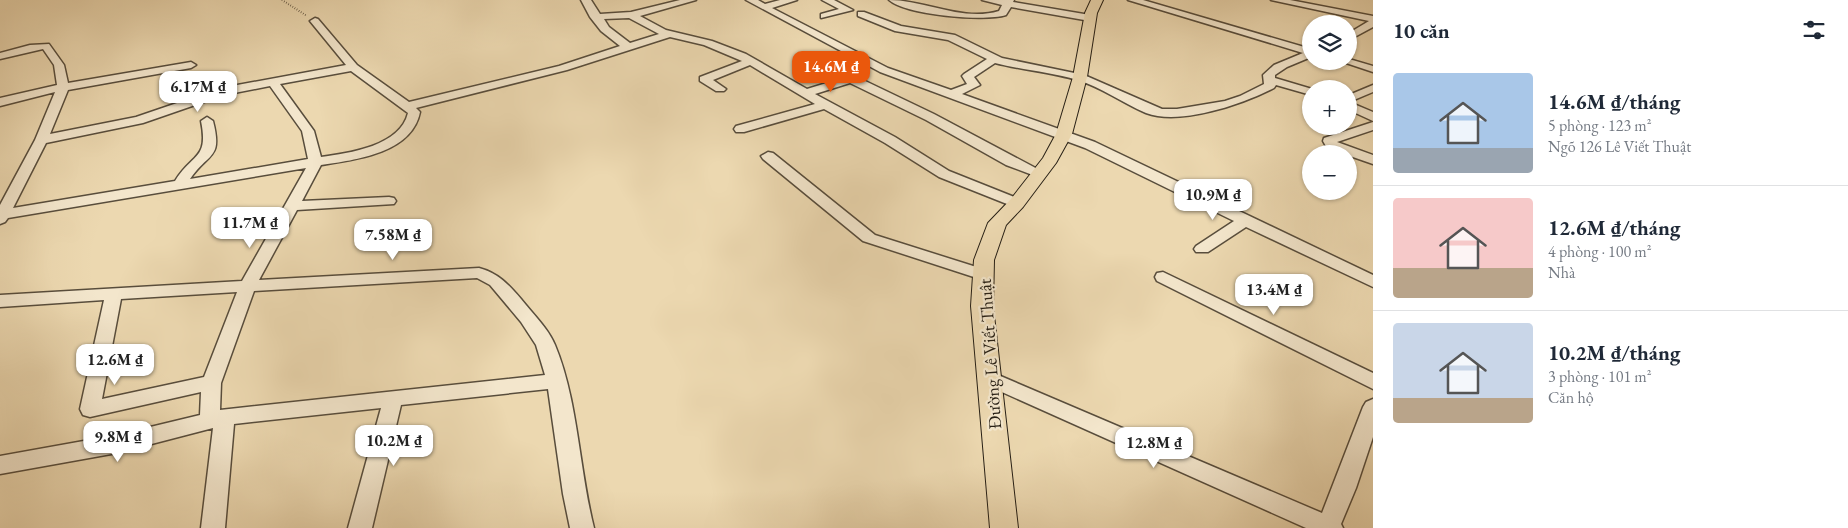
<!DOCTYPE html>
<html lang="vi">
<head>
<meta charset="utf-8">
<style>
  body { margin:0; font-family:"EB Garamond",serif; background:#f2f2f3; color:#1f2937; height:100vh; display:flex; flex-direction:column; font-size:19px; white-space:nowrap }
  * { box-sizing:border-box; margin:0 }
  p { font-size:16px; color:#747a83 }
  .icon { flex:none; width:28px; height:28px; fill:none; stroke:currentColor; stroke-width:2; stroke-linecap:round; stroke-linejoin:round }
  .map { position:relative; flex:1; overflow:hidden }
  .drawer { display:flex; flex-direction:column; background:#fff; width:475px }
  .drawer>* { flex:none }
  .buttons { position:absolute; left:1302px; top:15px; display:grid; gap:10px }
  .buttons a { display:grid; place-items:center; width:55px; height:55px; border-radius:50%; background:#fff; box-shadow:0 1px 4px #0004; font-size:25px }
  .price { position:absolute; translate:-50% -42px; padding:0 11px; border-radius:10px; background:#fff; color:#222; font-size:16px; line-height:32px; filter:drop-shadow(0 1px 2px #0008) }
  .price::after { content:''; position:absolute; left:50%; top:30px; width:15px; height:11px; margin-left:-8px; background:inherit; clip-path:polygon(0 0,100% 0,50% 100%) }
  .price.active { background:#ea580c; color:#fff }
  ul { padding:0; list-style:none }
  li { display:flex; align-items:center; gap:15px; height:125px; padding:0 20px }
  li+li { border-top:1px solid #e0e1e3 }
  li span { display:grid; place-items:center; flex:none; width:140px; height:100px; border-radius:5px; color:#555 }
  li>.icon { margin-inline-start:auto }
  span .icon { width:60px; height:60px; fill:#fffc; stroke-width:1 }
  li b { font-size:21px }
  h2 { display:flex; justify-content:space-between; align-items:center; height:60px; padding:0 20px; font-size:21px }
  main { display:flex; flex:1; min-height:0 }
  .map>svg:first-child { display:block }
</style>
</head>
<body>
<main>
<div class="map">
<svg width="1373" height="528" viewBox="0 0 1373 528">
  <rect width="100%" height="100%" fill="#ecd8b0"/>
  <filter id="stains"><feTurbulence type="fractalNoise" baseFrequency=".004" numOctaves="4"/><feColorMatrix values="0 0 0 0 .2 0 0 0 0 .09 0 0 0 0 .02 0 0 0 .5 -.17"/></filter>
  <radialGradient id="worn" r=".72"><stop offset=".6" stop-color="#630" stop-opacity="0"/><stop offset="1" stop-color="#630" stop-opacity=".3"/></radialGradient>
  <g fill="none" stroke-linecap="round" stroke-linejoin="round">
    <defs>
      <g id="minor">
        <path d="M581,0H591L600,14L631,12L680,0H696L640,16L666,30L712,41L746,54L807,89L856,74H864L866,76L861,79L934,114L1045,173L1038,177L1006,165L926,120L850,83L815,94L895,137L949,171L1022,200L1024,203L1022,206H1012L939,177L885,143L824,109L744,132H736L734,129L736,126L815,104L750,65L713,80L726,89L724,91H716L700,81V77L742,61L704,45L670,37L567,70L416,108L420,112C412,153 356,160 321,165L302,201L389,197L394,198L396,201L394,204L297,210L259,280L479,268C498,273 508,284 521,299C532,313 548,328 555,345C578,400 579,469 594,528H570L563,494L548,389L401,405L372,528H348L381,408L234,424L225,528H201L213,428L117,453L0,474V456L117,435L200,415L201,392L90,417L83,415L80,409L104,300L0,307V295L242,281L306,168L8,218L5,222L0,224V205L35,140L55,92L0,106V98L57,85L54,65L43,49L0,59V53L30,45L49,44L64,65L68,83L191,62L196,65L191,68L68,90L50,134L136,117L221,88L346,65L310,21L315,18L318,19L357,65L409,102L559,66L620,46L601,31L590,17ZM629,18L659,34L630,43L609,27L604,19ZM351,71L408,113C400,146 350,153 321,157L314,131L280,84ZM270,86L302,131L308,159L190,179C208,152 223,160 213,121L207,117L201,121C209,160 192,153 175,181L13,208L46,143L143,123L224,95ZM477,278L490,285L521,322L536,345L545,375L220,410L221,383L254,291ZM237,292L204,377L102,399L121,299Z"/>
        <path d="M746,0H758L765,4L780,0H797L772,8L888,68L951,90L967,84L962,76L964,74L987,59L948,40L895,31L858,16V12H864L901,26L955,35L1002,58L1084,75L1162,109H1177L1225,101L1240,96L1264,84L1263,75L1274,65L1303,53L1128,0H1143L1311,49V57L1287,67L1275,75V78L1312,89L1311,95L1276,85L1274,88C1243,104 1180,126 1146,113C1122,103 1102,87 1077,80C1051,72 1022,70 995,63L974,77L980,85L962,94L1095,142L1373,275V287L1246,227L1208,252H1196L1194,249L1196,246L1234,221L1085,148L880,72Z"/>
        <polygon points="822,0 834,0 853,10 821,18 821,14 839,9"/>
        <path d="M889,0C925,0 963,22 999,11L1002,5L982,0H1014L1013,2L1090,15L1095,18L1090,21L1011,7L1006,15C984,22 906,15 889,0Z"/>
        <polygon points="1271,0 1290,0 1373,16 1373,27 1349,40 1349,33 1369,21"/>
        <polygon points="1349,59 1373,66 1373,72 1340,61 1349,61"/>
        <polygon points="1373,85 1373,92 1349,102 1373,112 1373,121 1349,110 1349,95"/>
        <polygon points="1373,122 1373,130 1337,142 1373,155 1373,164 1327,148 1323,141 1324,138"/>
        <polygon points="768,152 773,153 875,235 989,271 991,275 989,279 983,280 863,241 763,159 761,156"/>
        <polygon points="1163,272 1373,373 1373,389 1157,281 1155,277 1157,273"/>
        <polygon points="991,372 1322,513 1363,407 1366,402 1373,399 1373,437 1356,488 1341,524 1343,528 1306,528 984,384 981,379 984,374"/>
      </g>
      <polygon id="major" points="1091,0 1103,0 1097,13 1087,77 1072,134 1056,163 1023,207 1006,225 994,260 993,306 1018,528 990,528 971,306 974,260 988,223 1011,199 1043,158 1056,134 1073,77 1085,13"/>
    </defs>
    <!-- minor casing -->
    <use href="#minor" stroke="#584d3c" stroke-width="3"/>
    <!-- major casing -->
    <use href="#major" stroke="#261f15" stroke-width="2"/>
    <!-- path -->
    <polyline stroke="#261f15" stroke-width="2" stroke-dasharray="0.5 2" stroke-linecap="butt" points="282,0 307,16"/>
    <!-- minor -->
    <use href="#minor" fill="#f3e6cc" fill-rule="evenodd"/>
    <!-- major -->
    <use href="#major" fill="#ecd8b0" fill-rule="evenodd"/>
  </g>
  <g text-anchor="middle" stroke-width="4.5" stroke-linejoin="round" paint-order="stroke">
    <!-- street labels -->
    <g font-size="18" fill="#261f15" stroke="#f3e6cc">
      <text transform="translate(990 354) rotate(-94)" y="6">Đường Lê Viết Thuật</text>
    </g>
  </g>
  <rect width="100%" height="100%" filter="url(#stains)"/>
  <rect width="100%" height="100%" fill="url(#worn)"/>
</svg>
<div class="buttons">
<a><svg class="icon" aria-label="layers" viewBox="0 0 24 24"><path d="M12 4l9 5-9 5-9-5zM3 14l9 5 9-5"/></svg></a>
<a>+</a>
<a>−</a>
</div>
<b class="price active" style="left:831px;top:93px">14.6M ₫</b>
<b class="price" style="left:198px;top:113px">6.17M ₫</b>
<b class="price" style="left:1213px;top:221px">10.9M ₫</b>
<b class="price" style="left:250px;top:249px">11.7M ₫</b>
<b class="price" style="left:393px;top:261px">7.58M ₫</b>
<b class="price" style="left:1274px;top:316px">13.4M ₫</b>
<b class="price" style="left:115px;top:386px">12.6M ₫</b>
<b class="price" style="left:118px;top:463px">9.8M ₫</b>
<b class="price" style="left:394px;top:467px">10.2M ₫</b>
<b class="price" style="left:1154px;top:469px">12.8M ₫</b>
</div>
<section class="drawer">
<h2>10 căn<svg class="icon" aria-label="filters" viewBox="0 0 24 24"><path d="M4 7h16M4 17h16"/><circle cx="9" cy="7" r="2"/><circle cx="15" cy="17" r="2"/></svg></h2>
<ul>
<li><span style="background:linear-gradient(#a9c7e8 75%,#9aa5b1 0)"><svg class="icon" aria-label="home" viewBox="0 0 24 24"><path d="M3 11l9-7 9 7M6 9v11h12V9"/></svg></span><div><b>14.6M ₫/tháng</b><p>5 phòng · 123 m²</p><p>Ngõ 126 Lê Viết Thuật</p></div></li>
<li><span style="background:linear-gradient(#f6c9c9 70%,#b9a48a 0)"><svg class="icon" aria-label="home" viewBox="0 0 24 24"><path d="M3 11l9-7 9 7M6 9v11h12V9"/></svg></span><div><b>12.6M ₫/tháng</b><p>4 phòng · 100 m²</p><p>Nhà</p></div></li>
<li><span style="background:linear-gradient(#c9d6e8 75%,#b9a48a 0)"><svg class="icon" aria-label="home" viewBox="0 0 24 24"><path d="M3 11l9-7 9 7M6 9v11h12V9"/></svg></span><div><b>10.2M ₫/tháng</b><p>3 phòng · 101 m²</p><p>Căn hộ</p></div></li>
</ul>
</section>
</main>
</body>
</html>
